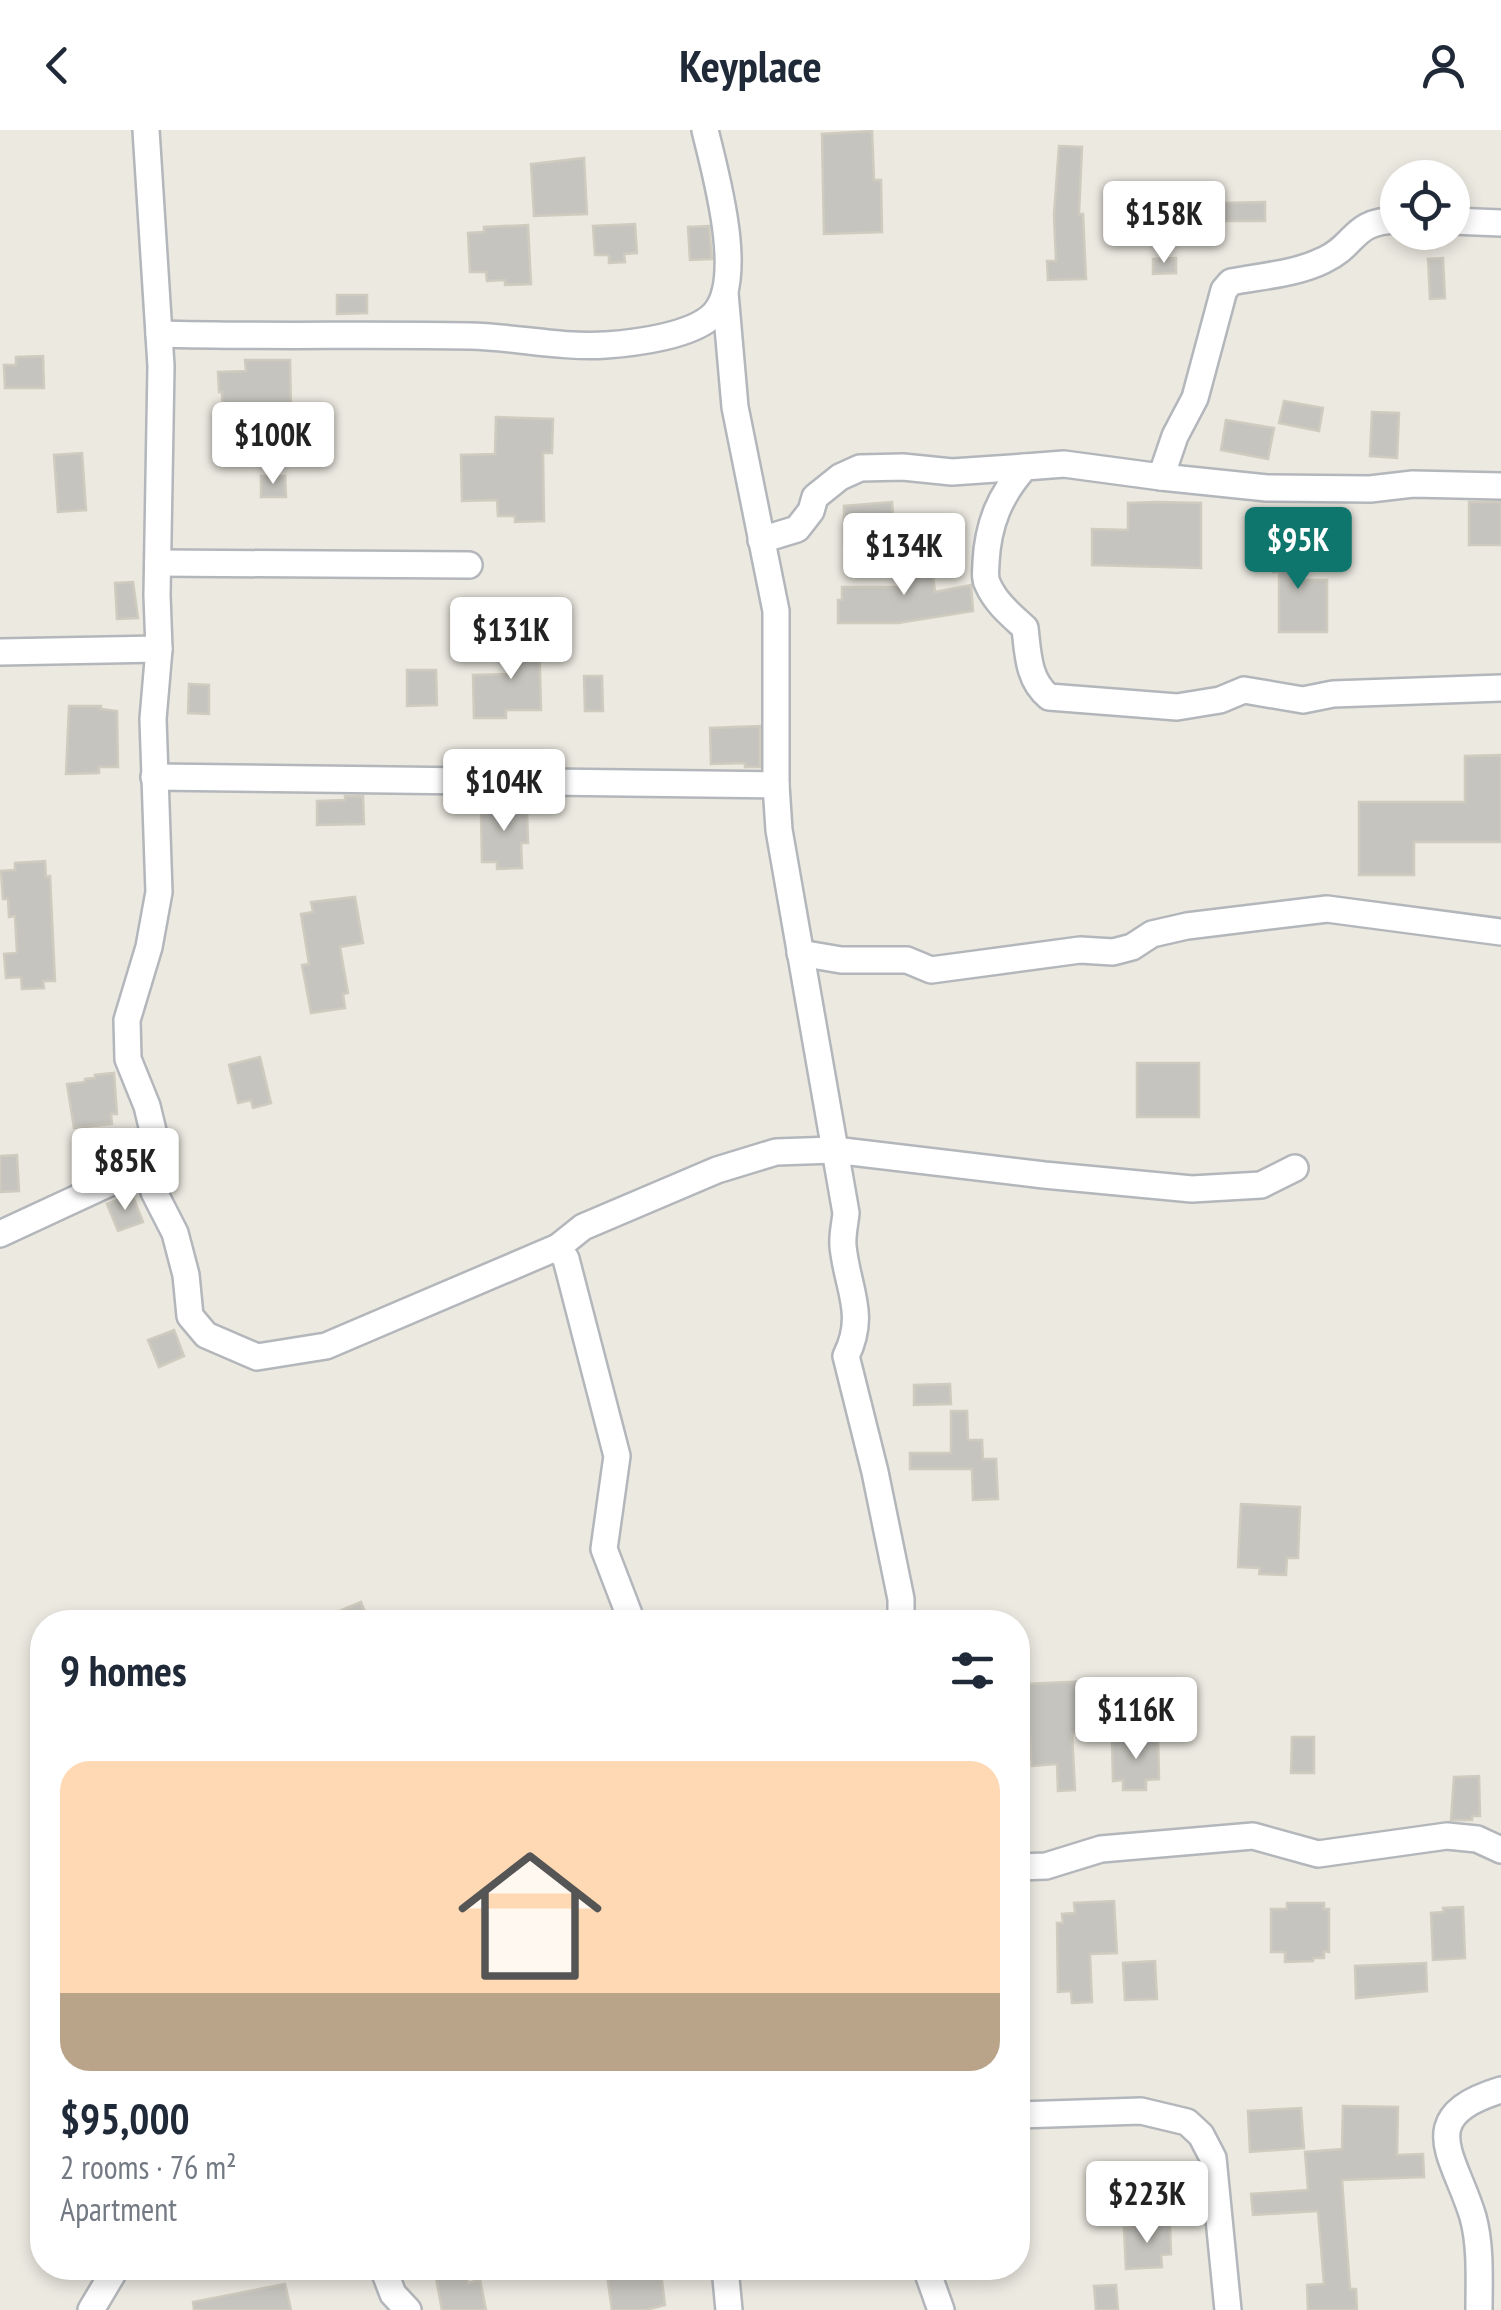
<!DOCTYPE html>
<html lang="en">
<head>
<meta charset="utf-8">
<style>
  body { margin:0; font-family:"PT Sans Narrow",sans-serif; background:#f2f2f3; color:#1f2937; height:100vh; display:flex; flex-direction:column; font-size:38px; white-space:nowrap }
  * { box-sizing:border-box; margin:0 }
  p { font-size:32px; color:#747a83 }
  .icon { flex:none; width:55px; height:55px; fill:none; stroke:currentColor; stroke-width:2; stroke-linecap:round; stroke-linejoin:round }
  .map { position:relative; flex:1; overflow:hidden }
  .panel { position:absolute; left:30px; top:1480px; width:1000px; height:670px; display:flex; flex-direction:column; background:#fff; border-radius:40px; box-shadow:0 5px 15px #0003 }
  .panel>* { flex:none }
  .controls { position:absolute; left:1380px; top:30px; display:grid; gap:20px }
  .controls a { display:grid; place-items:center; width:90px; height:90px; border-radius:50%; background:#fff; box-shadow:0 5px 15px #0003; font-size:50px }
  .price { position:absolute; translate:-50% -85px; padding:0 22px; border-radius:10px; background:#fff; color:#222; font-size:32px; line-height:65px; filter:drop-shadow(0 2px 5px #0008) }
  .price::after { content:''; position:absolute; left:50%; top:60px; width:30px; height:22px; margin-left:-15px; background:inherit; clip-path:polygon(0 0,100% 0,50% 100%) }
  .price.current { background:#0f766e; color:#fff }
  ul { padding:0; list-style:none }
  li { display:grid; align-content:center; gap:20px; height:530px; padding:0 30px }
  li+li { border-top:2px solid #e0e1e3 }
  li span { display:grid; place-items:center; height:310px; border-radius:30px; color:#555 }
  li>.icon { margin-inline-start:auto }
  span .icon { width:180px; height:180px; fill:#fffc; stroke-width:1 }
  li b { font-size:42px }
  h2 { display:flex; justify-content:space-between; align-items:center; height:120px; padding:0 30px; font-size:42px }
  header { display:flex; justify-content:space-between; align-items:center; height:130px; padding:0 30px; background:#fff; font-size:45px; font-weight:700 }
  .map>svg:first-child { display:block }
</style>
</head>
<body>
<header><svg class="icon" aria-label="back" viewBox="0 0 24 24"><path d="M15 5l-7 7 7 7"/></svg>Keyplace<svg class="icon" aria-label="person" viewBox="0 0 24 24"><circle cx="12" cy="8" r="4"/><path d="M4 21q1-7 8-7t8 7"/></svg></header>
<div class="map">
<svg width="1501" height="2180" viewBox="0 0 1501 2180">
  <rect width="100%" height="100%" fill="#ebe9e0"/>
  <!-- building -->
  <g fill="#c6c4be" stroke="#cfcbbf" stroke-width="2.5">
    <polygon points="872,1 874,50 881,50 882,102 824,104 822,4"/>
    <polygon points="1059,16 1082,17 1079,84 1083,84 1086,149 1048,150 1047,131 1056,131 1054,85"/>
    <polygon points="584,28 587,84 534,86 531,34"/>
    <polygon points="1265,72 1265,91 1221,91 1221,73"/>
    <polygon points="635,94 637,123 624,124 625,132 609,133 609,125 595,125 593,96"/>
    <polygon points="528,95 531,154 505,155 505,150 487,151 486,142 470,142 468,103 484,102 484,97"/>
    <polygon points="709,96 712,129 690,130 688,97"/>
    <polygon points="1176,128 1176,143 1153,144 1153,129"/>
    <polygon points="1443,128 1445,168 1430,169 1428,129"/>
    <polygon points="337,165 367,165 367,183 337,184"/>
    <polygon points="43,226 44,258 5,258 4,235 16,235 16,227"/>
    <polygon points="245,230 290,230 291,279 276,279 277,315 223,316 222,262 219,262 218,242 246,241"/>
    <polygon points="1284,271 1323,278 1319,301 1279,293"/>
    <polygon points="1372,282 1399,283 1397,328 1370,326"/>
    <polygon points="496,287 553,289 552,323 543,323 544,391 515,392 515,386 498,386 497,370 462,371 461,325 495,324"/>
    <polygon points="1226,290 1274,298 1268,329 1221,320"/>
    <polygon points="82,323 86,380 58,382 54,325"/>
    <polygon points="261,346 285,346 286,367 261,367"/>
    <polygon points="892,372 895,411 844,415 844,376"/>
    <polygon points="1158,372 1201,373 1201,438 1092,435 1092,399 1128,400 1128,373"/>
    <rect x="1469" y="372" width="32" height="43"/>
    <polygon points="1301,411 1302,450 1327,450 1327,502 1279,502 1279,442 1273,442 1272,412"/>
    <polygon points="930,423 935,462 971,455 973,481 898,493 838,493 838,470 842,470 842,457 904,457 900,426"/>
    <polygon points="133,452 138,488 117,489 115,453"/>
    <polygon points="539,503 541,580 506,580 506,588 474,588 473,545 511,544 511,504"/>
    <polygon points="407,540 436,540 437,575 407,576"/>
    <polygon points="584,546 602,546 603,581 585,581"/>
    <polygon points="189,554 209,555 209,584 188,583"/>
    <polygon points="69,576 101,576 101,579 117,581 118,637 99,637 99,643 66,644"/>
    <polygon points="760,596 760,637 745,637 745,633 711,634 710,598"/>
    <polygon points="1501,625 1501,712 1414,712 1414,745 1359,745 1359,672 1465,672 1465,626"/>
    <polygon points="345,666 363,666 364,694 317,695 317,671 345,670"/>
    <polygon points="520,670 521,683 527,682 528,713 521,713 522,738 497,739 497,732 482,732 481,684 486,684 485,671"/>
    <polygon points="45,731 46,747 50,746 55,851 43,851 44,858 22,859 21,847 6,848 4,824 17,823 15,786 9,787 8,769 3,769 1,741 15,740 15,733"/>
    <polygon points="355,767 363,813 340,817 348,863 343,864 345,878 311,883 302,835 309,834 301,784 313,782 311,772"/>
    <polygon points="260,927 271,973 253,978 251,970 238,973 229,935"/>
    <rect x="1137" y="933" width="62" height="54"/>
    <polygon points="114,943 117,984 111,984 112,994 74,998 67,954 85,952 85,949 95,948 95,945"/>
    <polygon points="17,1025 19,1061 0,1062 0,1026"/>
    <polygon points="132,1064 143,1092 118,1101 107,1074"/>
    <polygon points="174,1200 184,1226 159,1237 148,1210"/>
    <polygon points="950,1254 951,1274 914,1275 914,1255"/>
    <polygon points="951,1281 967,1281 968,1310 982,1310 983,1329 996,1329 998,1369 973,1370 972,1339 910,1339 910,1323 951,1323"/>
    <polygon points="1241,1374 1300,1377 1298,1428 1287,1428 1286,1445 1259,1444 1260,1438 1238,1437"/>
    <polygon points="361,1472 369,1492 313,1492"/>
    <polygon points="1091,1551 1093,1602 1072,1603 1075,1660 1058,1661 1057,1634 1032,1636 1025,1554"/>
    <polygon points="1135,1607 1158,1607 1159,1649 1146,1650 1146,1660 1123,1660 1123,1650 1113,1651 1112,1611"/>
    <polygon points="1292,1607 1314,1607 1314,1643 1291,1643"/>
    <polygon points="1479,1646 1480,1686 1472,1686 1472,1690 1451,1690 1454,1647"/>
    <polygon points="1114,1771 1117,1823 1090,1824 1092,1872 1072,1873 1071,1861 1058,1862 1057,1793 1063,1793 1062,1784 1075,1783 1074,1773"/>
    <polygon points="1287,1773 1324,1773 1324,1779 1329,1779 1329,1822 1324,1821 1324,1828 1313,1828 1313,1831 1285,1832 1285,1822 1271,1822 1271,1779 1287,1779"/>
    <polygon points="1463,1777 1465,1828 1433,1830 1431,1783 1444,1782 1443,1778"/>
    <polygon points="1155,1831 1157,1869 1125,1870 1123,1833"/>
    <polygon points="1426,1833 1427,1861 1356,1868 1355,1836"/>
    <polygon points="1343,1976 1398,1977 1397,2025 1423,2024 1424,2047 1342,2050 1350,2159 1356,2159 1357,2180 1308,2180 1307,2155 1324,2154 1318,2081 1253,2085 1251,2064 1308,2060 1305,2022 1342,2019"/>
    <polygon points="1301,1978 1304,2018 1250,2022 1248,1981"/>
    <polygon points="1170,2095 1171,2124 1161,2125 1162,2137 1126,2139 1124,2098"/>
    <polygon points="434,2138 466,2138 468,2153 480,2150 486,2180 442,2180"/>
    <polygon points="606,2138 653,2138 654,2144 661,2143 665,2175 646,2180 612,2180"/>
    <polygon points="285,2154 291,2180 194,2180 193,2172"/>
    <polygon points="1116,2155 1118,2180 1096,2180 1094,2156"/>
  </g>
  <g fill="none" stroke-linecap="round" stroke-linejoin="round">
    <defs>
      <g id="minor">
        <path d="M1398,90C1351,91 1358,114 1324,130C1296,144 1261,146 1231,152L1224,160L1195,268L1175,306L1161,347L1064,334L1025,337C1000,365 988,394 986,432C986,440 984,448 988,455C996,473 1011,485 1025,498C1028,524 1028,550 1049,567L1177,577L1220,570L1244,560L1303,570L1333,564L1501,558"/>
        <polyline points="1452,91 1501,93"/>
        <path d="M725,163L735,277L776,481V655L779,700L846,1083C845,1094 842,1105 843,1116C847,1158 867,1184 846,1226L875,1342L901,1469V1492"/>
        <path d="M159,204C263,207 367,204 470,206C516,207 560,218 606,215C635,213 693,206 714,184C746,149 715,42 705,0"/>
        <polyline points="1161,347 1267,358 1370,359 1413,354 1501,356"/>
        <polyline points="761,410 797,399 811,381 815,367 840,347 860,338 903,337 952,342 1025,337"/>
        <polyline points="158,433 469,435"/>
        <polyline points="0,522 159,519"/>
        <polyline points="154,647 776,655"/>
        <polyline points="800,823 841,830 907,830 931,840 1080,820 1113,822 1132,817 1152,804 1187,796 1327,779 1501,802"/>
        <polyline points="153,1033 154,1062 175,1103 186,1145 190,1186 206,1205 257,1227 326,1216 558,1117 583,1097 717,1040 776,1022 834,1020 1044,1045 1192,1059 1261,1055 1295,1038"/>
        <polyline points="0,1104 153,1033 154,1005 147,976 128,929 127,890 149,817 159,762 153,589 159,519 157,465 161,236 146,0"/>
        <polyline points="558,1117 566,1129 617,1326 604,1419 632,1492"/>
        <polyline points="1018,1737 1046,1736 1101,1719 1253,1706 1318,1724 1447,1706 1477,1709 1501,1720"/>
        <polyline points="1018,1985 1141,1981 1187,1992 1201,2005 1213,2028 1228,2180"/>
        <polyline points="383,2138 393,2164 408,2180"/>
        <polyline points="725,2138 729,2180"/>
        <polyline points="926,2138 941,2180"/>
        <polyline points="91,2180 116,2138"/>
        <path d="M1479,2180C1479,2150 1481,2116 1473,2087C1455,2026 1412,1987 1501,1960"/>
      </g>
    </defs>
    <!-- minor casing -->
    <use href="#minor" stroke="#b3b6ba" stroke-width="30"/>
    <!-- minor -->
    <use href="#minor" stroke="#fff" stroke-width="25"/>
  </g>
</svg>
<div class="controls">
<a><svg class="icon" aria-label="locate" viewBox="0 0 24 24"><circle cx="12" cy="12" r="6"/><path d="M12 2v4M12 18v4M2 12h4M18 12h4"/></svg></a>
</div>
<b class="price" style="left:1164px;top:136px">$158K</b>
<b class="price" style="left:273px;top:357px">$100K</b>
<b class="price current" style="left:1298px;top:462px">$95K</b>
<b class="price" style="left:904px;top:468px">$134K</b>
<b class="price" style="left:511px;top:552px">$131K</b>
<b class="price" style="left:504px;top:704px">$104K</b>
<b class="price" style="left:125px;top:1083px">$85K</b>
<b class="price" style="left:1136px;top:1632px">$116K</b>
<b class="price" style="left:1147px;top:2116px">$223K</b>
<section class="panel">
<h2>9 homes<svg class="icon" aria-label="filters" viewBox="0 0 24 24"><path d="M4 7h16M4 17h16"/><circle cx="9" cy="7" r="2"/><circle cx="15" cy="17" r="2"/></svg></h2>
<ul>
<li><span style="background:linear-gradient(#ffd9b3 75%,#b9a48a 0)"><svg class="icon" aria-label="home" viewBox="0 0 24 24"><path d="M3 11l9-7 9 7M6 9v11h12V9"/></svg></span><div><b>$95,000</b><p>2 rooms · 76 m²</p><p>Apartment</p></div></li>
</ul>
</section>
</div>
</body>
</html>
